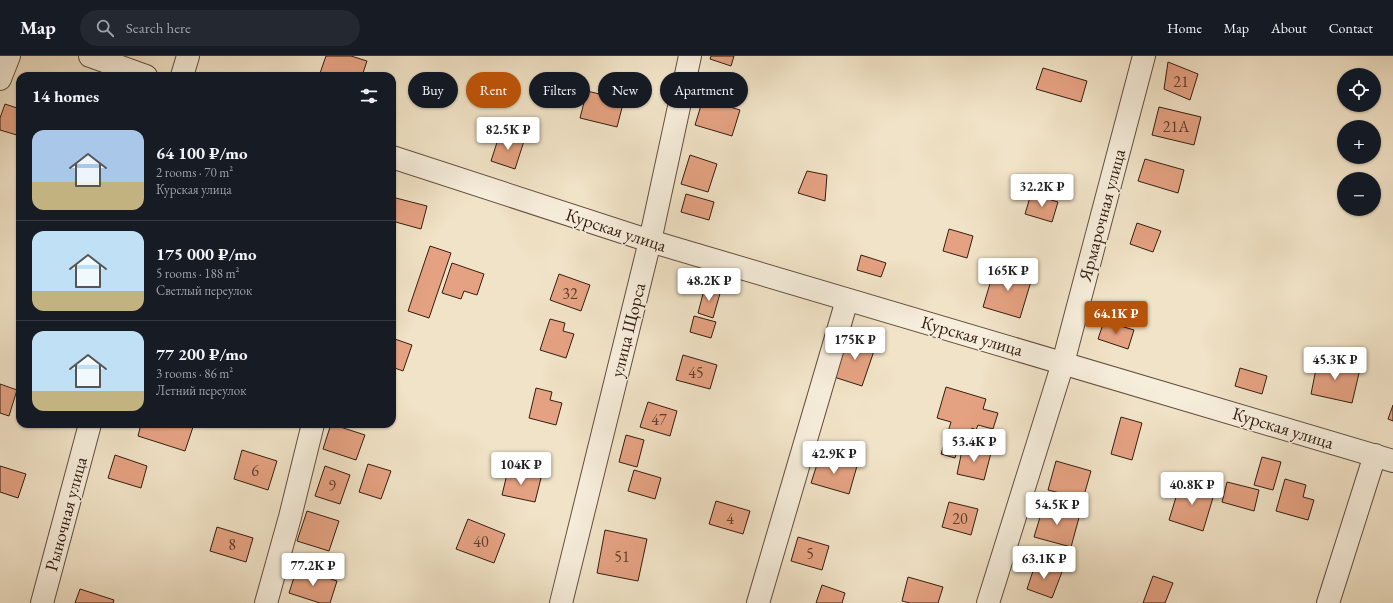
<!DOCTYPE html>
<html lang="en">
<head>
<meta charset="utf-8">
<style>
  body { margin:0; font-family:"EB Garamond",serif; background:#242831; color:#f1f3f6; height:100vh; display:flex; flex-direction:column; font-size:15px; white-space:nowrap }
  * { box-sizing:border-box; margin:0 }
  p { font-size:13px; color:#9ea1a6 }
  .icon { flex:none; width:22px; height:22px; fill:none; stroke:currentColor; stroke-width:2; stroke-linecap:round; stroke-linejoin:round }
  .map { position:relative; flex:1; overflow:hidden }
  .side { position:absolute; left:16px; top:16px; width:380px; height:356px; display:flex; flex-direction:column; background:#171b24; border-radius:12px; box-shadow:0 1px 3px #0004 }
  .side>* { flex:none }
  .guide { position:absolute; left:408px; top:16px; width:380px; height:36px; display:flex; gap:8px }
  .tools { position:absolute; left:1337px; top:12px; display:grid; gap:8px }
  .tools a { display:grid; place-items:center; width:44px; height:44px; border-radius:50%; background:#171b24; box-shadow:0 1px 3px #0004; font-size:20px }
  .price { position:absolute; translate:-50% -34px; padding:0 9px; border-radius:4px; background:#fff; color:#222; font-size:13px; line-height:26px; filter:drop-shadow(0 1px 2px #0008) }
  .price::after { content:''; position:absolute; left:50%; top:24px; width:12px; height:9px; margin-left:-6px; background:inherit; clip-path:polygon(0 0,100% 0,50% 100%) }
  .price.current { background:#b45309; color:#fff }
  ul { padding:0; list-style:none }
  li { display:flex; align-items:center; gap:12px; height:100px; padding:0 16px }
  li+li { border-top:1px solid #363941 }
  li span { display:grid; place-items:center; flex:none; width:112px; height:80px; border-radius:12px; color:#555 }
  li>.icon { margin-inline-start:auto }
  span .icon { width:48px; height:48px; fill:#fffc; stroke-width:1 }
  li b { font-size:17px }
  h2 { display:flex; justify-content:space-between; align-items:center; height:48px; padding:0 16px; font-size:17px }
  .chip { padding:0 14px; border-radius:18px; background:#171b24; box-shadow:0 1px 3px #0004; font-size:14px; line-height:36px }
  .chip.current { background:#b45309; color:#fff }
  header { display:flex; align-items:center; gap:24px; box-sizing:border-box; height:56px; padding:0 20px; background:#171b24; border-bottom:1px solid #363941 }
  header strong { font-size:19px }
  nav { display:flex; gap:22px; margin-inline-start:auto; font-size:14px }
  .search { width:280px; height:36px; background:#242831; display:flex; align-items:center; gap:10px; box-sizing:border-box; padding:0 14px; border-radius:22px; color:#9ea1a6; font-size:15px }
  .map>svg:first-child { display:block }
</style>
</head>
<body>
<header>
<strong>Map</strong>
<div class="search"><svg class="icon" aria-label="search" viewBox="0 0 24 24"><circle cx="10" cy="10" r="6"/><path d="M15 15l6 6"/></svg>Search here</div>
<nav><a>Home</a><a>Map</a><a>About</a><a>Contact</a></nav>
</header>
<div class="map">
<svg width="1393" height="547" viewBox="0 0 1393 547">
  <rect width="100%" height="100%" fill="#f1e3c7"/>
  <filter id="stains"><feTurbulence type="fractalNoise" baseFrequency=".005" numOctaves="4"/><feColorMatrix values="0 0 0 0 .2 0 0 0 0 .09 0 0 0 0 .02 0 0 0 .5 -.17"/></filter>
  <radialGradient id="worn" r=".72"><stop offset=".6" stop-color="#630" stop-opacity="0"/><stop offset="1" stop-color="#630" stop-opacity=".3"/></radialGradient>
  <!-- building -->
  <g fill="#e5a282" stroke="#341d11">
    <polygon points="326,0 351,0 367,5 362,20 319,20"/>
    <polygon points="711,0 734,0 731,10 710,3"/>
    <polygon points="1168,6 1198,18 1190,44 1164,33"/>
    <polygon points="1043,12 1087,25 1081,46 1036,33"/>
    <polygon points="587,35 624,44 617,71 580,62"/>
    <polygon points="703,43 740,54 732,80 695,69"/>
    <polygon points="5,48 20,53 20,80 0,74 0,62"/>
    <polygon points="1159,51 1201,61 1194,89 1152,79"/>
    <polygon points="500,77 524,85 515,113 491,105"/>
    <polygon points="690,99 717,108 708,136 681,128"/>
    <polygon points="1145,103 1184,114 1178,137 1138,125"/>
    <polygon points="807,115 827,119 825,145 798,137"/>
    <polygon points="686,138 714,146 709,164 681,156"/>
    <polygon points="1031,138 1058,146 1052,166 1025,158"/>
    <polygon points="392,141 427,150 421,173 392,165"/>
    <polygon points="1137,167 1161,175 1153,196 1130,188"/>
    <polygon points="949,173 973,180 967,202 943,195"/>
    <polygon points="430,190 451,197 429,262 408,255"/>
    <polygon points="861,199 886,207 881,221 857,214"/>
    <polygon points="452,207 484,218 477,239 464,235 461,243 442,237"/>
    <polygon points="995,211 1032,222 1020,262 983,251"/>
    <polygon points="559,218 590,229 581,255 550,244"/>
    <polygon points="705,230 721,234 713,262 698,257"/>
    <polygon points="694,260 716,266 711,282 690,276"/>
    <polygon points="550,263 565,267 563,275 574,278 566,302 540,294"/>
    <polygon points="1104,265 1134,274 1128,293 1098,283"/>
    <polygon points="848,279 876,289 862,330 834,321"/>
    <polygon points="392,282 412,289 403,315 392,311"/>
    <polygon points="683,299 717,309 710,333 676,324"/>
    <polygon points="1318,303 1360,313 1352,347 1311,338"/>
    <polygon points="1240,312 1267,320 1262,338 1235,330"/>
    <polygon points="0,328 17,334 9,360 0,357"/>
    <polygon points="946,331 986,343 983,353 998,357 993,373 978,369 976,374 972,372 969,385 961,383 955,402 941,398 951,366 937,362"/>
    <polygon points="536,332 552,336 550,344 562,347 556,369 529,362"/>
    <polygon points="648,346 677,355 670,380 640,371"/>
    <polygon points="1393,349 1393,365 1388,363"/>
    <polygon points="1121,361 1142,367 1132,404 1111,398"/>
    <polygon points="141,368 194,368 185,395 138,380"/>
    <polygon points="331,368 365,379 356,404 323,393"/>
    <polygon points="626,379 644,384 637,411 619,406"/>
    <polygon points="963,390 991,397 984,424 957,418"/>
    <polygon points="242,394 277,405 268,434 234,423"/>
    <polygon points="115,399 147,410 141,432 108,422"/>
    <polygon points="820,399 857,410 849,438 811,427"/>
    <polygon points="1262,401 1281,406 1273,434 1254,429"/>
    <polygon points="1056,405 1091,415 1083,443 1048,434"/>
    <polygon points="368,408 391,415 381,443 359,436"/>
    <polygon points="0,410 26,418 18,442 0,436"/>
    <polygon points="325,410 350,419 340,448 315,440"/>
    <polygon points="508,414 541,422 535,446 502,439"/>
    <polygon points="634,414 661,422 655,443 628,435"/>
    <polygon points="1285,423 1306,429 1303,441 1314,444 1308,464 1276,455"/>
    <polygon points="1181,425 1215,435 1203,475 1169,464"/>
    <polygon points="1227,426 1259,434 1254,455 1222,446"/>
    <polygon points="716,445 750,455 743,478 709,468"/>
    <polygon points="949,446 978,453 971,479 942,471"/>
    <polygon points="1044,448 1080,458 1071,491 1034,481"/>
    <polygon points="307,455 339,465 329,495 297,485"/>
    <polygon points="468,463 505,478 494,507 456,493"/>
    <polygon points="217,471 253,482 246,506 210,495"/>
    <polygon points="605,474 647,483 638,525 597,517"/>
    <polygon points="798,481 829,490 822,514 791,505"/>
    <polygon points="1036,506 1062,516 1052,542 1027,533"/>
    <polygon points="297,512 337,525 330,547 320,547 289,537"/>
    <polygon points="1153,520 1173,527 1165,547 1143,547"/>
    <polygon points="908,521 943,531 938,547 910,547 902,545"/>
    <polygon points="822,529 845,537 842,547 816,547"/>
    <polygon points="80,533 114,544 113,547 75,547"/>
  </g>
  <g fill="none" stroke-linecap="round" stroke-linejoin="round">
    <defs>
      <g id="minor">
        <polyline points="90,0 146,20"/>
        <polyline points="182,20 188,0"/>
        <polyline points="0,23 9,0"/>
        <polyline points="392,101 650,185 1393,405"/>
        <polyline points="42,547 90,368"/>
        <polyline points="266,547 290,461 313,368"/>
        <polyline points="561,547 650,185 690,0"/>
        <polyline points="758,547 847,244"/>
        <polyline points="988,547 1063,307 1144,0"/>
        <polyline points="1328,547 1375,399"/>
      </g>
    </defs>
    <!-- minor casing -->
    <use href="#minor" stroke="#634e3e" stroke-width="24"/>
    <!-- minor -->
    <use href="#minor" stroke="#f6eddb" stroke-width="22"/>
  </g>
  <g text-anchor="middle" stroke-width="3" stroke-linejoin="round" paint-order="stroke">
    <!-- number labels -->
    <g font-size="16" fill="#603e2d">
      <text x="1181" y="31">21</text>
      <text x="1176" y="76">21А</text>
      <text x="570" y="243">32</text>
      <text x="696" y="322">45</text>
      <text x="659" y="369">47</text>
      <text x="255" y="420">6</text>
      <text x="332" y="435">9</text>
      <text x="730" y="468">4</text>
      <text x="960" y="468">20</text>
      <text x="481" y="491">40</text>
      <text x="232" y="494">8</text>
      <text x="810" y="503">5</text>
      <text x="622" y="506">51</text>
    </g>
    <!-- street labels -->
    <g font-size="18" fill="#341d11" stroke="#f6eddb">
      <text transform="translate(1102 159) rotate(-75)" y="6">Ярмарочная улица</text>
      <text transform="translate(616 174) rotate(18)" y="6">Курская улица</text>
      <text transform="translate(628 274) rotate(-76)" y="6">улица Щорса</text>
      <text transform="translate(972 280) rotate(16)" y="6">Курская улица</text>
      <text transform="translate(1283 372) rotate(17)" y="6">Курская улица</text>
      <text transform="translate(66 458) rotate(-75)" y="6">Рыночная улица</text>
    </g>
  </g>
  <rect width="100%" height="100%" filter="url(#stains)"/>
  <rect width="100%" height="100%" fill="url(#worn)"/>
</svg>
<div class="tools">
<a><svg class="icon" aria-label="locate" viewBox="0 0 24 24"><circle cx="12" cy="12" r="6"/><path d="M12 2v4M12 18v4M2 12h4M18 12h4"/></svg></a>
<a>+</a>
<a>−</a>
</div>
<b class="price" style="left:508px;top:95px">82.5K ₽</b>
<b class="price" style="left:1042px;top:152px">32.2K ₽</b>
<b class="price" style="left:1008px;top:236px">165K ₽</b>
<b class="price" style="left:709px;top:246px">48.2K ₽</b>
<b class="price current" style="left:1116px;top:279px">64.1K ₽</b>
<b class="price" style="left:855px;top:305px">175K ₽</b>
<b class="price" style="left:1335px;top:325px">45.3K ₽</b>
<b class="price" style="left:974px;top:407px">53.4K ₽</b>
<b class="price" style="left:834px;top:419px">42.9K ₽</b>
<b class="price" style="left:521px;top:430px">104K ₽</b>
<b class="price" style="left:1192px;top:450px">40.8K ₽</b>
<b class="price" style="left:1057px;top:470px">54.5K ₽</b>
<b class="price" style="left:1044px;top:524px">63.1K ₽</b>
<b class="price" style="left:313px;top:531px">77.2K ₽</b>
<div class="guide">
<a class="chip">Buy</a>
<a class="chip current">Rent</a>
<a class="chip">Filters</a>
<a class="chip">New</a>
<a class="chip">Apartment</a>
</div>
<section class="side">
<h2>14 homes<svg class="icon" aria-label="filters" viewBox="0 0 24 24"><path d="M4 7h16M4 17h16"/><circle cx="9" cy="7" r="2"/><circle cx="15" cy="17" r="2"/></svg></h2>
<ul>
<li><span style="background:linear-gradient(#a9c7e8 65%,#c2b280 0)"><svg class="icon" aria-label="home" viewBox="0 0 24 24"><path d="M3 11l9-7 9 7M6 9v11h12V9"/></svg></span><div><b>64 100 ₽/mo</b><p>2 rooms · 70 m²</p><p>Курская улица</p></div></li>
<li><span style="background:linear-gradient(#bfe0f5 75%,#c2b280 0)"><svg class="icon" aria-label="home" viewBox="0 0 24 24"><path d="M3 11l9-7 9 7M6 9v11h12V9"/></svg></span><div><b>175 000 ₽/mo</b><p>5 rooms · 188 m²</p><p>Светлый переулок</p></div></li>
<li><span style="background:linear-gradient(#bfe0f5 75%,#c2b280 0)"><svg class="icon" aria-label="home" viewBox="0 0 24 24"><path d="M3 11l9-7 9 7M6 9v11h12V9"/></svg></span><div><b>77 200 ₽/mo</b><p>3 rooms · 86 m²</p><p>Летний переулок</p></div></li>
</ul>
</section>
</div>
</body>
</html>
